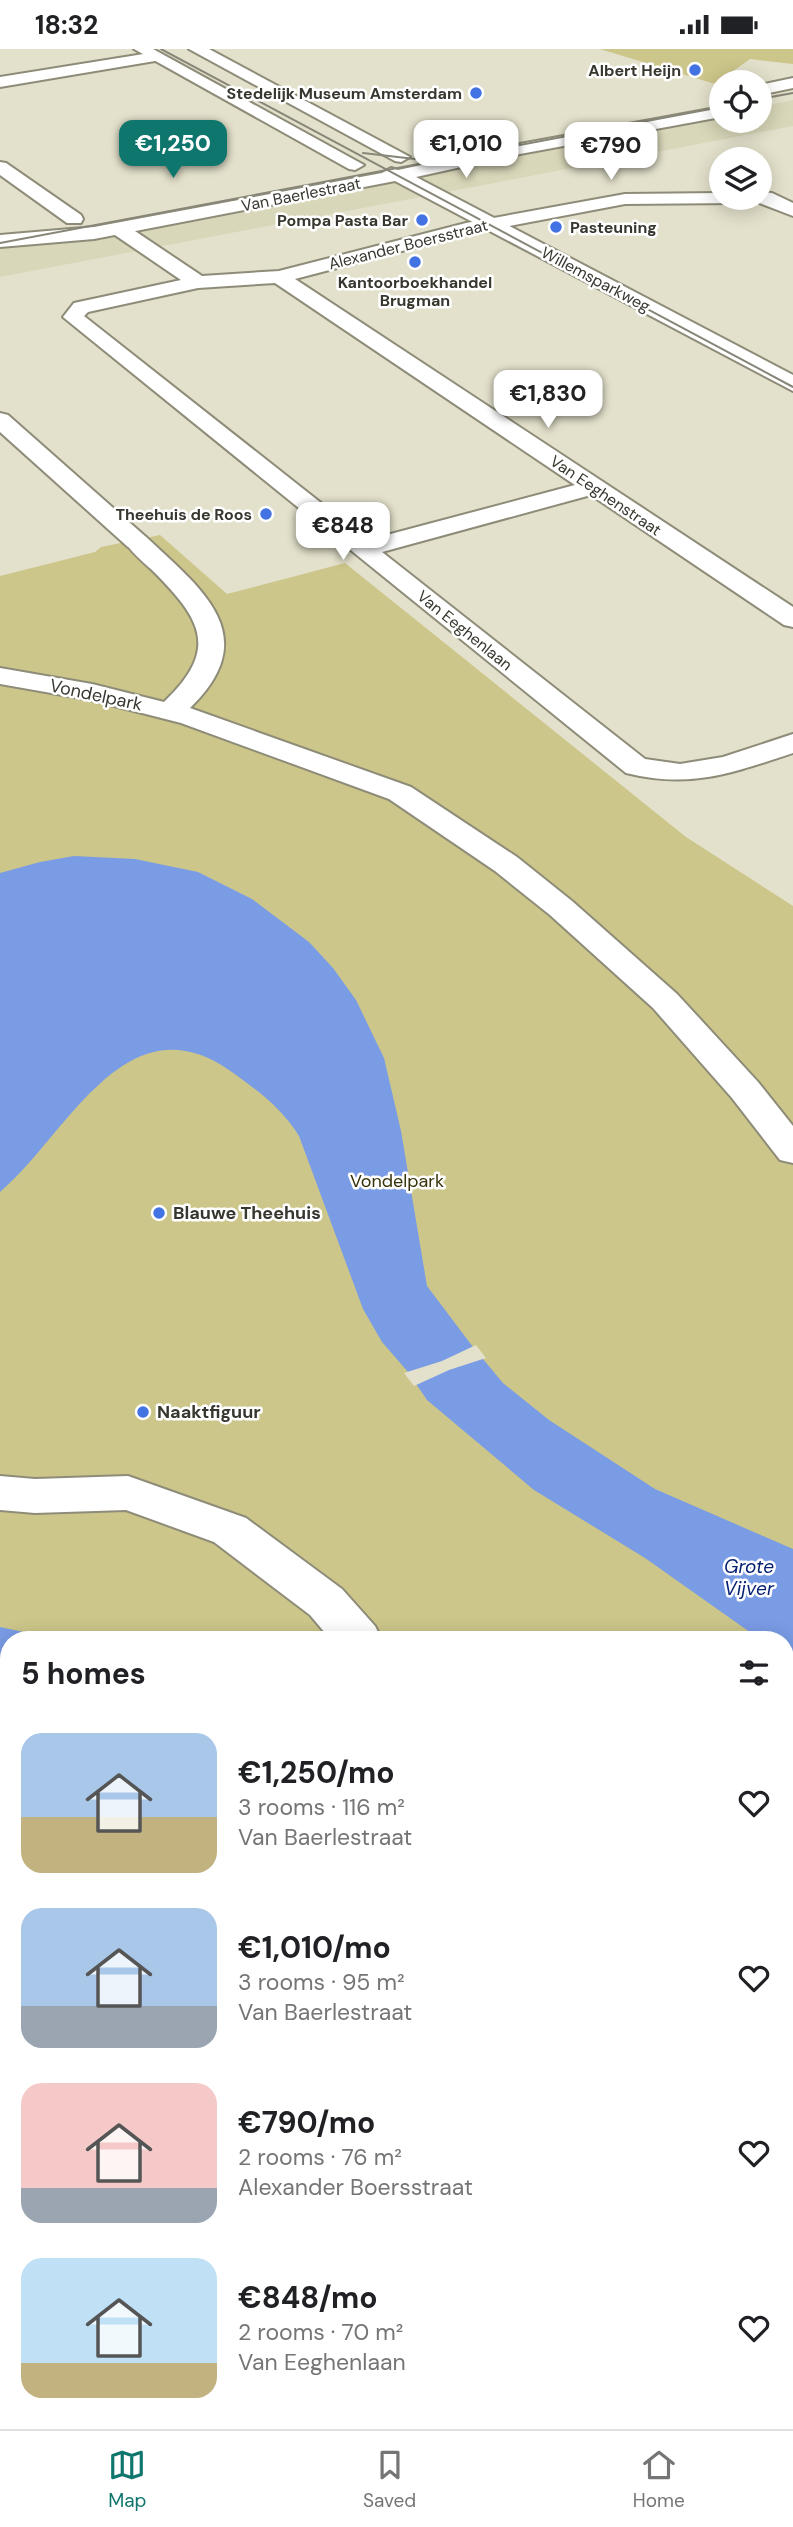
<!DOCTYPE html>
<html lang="en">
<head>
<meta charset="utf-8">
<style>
  body { margin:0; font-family:"DM Sans",sans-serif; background:#f2f2f2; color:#202124; height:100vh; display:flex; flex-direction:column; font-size:26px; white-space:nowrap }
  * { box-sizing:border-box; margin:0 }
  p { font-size:23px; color:#757577 }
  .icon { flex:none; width:38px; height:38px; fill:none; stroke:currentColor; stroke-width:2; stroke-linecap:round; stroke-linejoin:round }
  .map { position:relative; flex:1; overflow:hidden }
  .panel { position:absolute; left:0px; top:1582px; width:794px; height:798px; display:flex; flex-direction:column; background:#fff; border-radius:28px 28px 0 0; box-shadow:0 4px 18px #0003 }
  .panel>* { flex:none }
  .buttons { position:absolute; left:709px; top:21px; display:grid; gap:14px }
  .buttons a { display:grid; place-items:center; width:63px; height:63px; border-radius:50%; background:#fff; box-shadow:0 4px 18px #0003; font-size:35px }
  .price { position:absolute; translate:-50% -60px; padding:0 16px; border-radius:14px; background:#fff; color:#222; font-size:23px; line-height:46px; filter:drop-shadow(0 2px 4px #0008) }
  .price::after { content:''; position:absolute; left:50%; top:42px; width:21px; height:16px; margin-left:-10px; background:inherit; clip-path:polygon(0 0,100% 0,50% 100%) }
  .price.selected { background:#0f766e; color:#fff }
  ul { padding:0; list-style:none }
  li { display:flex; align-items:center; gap:21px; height:175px; padding:0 21px }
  li span { display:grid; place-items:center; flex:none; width:196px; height:140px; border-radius:21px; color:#555 }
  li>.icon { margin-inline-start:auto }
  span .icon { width:84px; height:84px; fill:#fffc; stroke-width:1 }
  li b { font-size:30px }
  h2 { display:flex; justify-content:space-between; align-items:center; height:84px; padding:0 21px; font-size:30px }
  .status { display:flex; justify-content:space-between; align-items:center; height:49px; padding:0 35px; background:#fff; direction:ltr }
  .status svg { height:19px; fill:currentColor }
  .dock { display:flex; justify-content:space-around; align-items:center; height:98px; border-top:2px solid #e0e0e0; background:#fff; font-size:19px; color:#757577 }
  .dock a { display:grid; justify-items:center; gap:4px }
  .dock .selected { color:#0f766e }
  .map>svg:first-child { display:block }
</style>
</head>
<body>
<div class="status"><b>18:32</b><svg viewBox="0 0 49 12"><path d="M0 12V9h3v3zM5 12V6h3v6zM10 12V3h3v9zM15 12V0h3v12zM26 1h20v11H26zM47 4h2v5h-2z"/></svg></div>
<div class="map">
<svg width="793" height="2380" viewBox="0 0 793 2380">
  <rect width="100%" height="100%" fill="#e3e1cb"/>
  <!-- built -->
  <polygon fill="#d9d7b9" points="793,51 793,77 0,228 0,196 721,65 721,72 760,72 760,58"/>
  <!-- green -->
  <g fill="#ccc68a" fill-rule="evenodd">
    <polygon points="600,0 793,0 793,15 750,10 715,35"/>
    <path d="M160,486L227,545L345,514L686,788L793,857V2380H0V527L95,503L101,498ZM9,1591H786V2371H9Z"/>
  </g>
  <!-- water -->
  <g fill="#7a9ce5">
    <path d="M74,807L135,810L198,823L252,850L309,893L333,919L356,951L384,1009L401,1082L427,1237L473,1298L503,1334L549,1371L655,1440L793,1500V1625L786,1617V1591H761L645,1509L534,1441L427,1351L408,1323L382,1293L363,1260L299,1087C281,1058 257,1041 229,1021C125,949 66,1088 0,1143V824L40,813Z"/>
    <polygon points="0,1578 62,1591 9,1591 9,1658 0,1660"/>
    <polygon points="9,1817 9,1976 0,1983 0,1818"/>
    <polygon points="0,2245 9,2260 9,2371 259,2371 294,2380 11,2380 0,2376"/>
  </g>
  <!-- pier -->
  <polygon fill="#e3e1cb" points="476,1296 486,1309 449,1321 414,1337 404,1324 442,1312"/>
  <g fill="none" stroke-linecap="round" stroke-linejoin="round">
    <defs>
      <g id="pedestrian">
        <polygon points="156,3 164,8 161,11 0,38 0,28"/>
        <path d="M137,486L146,488C203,541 264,587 190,659L411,738L517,808L572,852L677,945L758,1033L793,1077V1114L780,1111L732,1049L653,959L550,866L495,822L389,750L181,674L91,651L0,635V619L92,635L164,653C221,599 200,569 152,521C142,512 132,504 125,493L128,488Z"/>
        <polygon points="0,1427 35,1430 128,1427 246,1469 342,1540 375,1577 382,1591 331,1591 310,1566 214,1493 126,1461 35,1464 0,1461"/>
        <polygon points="663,2371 725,2371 727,2380 665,2380"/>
      </g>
      <g id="minor">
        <polygon points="134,0 153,0 364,116 355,121 349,120"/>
        <polygon points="189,0 209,0 410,108 401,113 395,112"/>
        <polygon points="0,113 6,114 81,166 83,170 81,174 67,174 0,126"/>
        <polygon points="760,143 772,144 793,154 793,167 754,152 751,149 760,149"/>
        <path d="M721,144V149H746L737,154L625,155L467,185L295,230L793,558V578L784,576L591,446L382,503L645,710L680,715L723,708L793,685V704C732,724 691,740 626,724L63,268L74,254L181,231L112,184L110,180L119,174L126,176L202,227L279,222L466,174L625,145ZM275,234L575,436L368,491L84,267L88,263L198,239Z"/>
        <polygon points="0,364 8,366 146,488 149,493 146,498 137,500 128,498 0,383"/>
      </g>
      <g id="tertiary">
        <polygon points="793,29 793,39 760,46 760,36"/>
        <polygon points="721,58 721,68 520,105 416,128 793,326 793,342 395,132 94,190 0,198 0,186 94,178 382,124 391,119 398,121 520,95"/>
      </g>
    </defs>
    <!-- pedestrian casing -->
    <use href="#pedestrian" stroke="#8e8c78" stroke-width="4"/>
    <!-- minor casing -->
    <use href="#minor" stroke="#8e8c78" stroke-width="4"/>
    <!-- tertiary casing -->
    <use href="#tertiary" stroke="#8e8c78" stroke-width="4"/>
    <!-- pedestrian -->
    <use href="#pedestrian" fill="#fff" fill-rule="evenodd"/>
    <!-- minor -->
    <use href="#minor" fill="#fff" fill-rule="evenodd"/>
    <!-- tertiary -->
    <use href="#tertiary" fill="#fff" fill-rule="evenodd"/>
    <!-- tram -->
    <g stroke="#888678" stroke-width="2">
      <polyline points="161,0 793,338"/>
      <polyline points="760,50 793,44"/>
      <polyline points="363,104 415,110"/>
      <polyline points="0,194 721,58"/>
    </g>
  </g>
  <!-- markers -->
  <g fill="#4372e3" stroke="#fff" stroke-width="2.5">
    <circle cx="695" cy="21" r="7"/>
    <circle cx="476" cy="44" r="7"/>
    <circle cx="422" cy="171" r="7"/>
    <circle cx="556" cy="178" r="7"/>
    <circle cx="415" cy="213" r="7"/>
    <circle cx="266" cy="465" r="7"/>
    <circle cx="159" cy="1164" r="7"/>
    <circle cx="143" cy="1363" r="7"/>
  </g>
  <g text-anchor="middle" stroke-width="5" stroke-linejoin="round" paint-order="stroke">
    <!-- far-poi labels -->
    <g font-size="16" font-weight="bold" fill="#38372f" stroke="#fff" text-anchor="end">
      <text x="681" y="27">Albert Heijn</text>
      <text x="462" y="50">Stedelijk Museum Amsterdam</text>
      <text x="408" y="177">Pompa Pasta Bar</text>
      <text x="570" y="184" text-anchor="start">Pasteuning</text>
      <text x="415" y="239" text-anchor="middle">Kantoorboekhandel<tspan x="415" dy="18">Brugman</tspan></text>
      <text x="252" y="471">Theehuis de Roos</text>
    </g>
    <!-- far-street labels -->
    <g font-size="16" fill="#38372f" stroke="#fff">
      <text transform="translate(301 145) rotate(-11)" y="6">Van Baerlestraat</text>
      <text transform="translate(408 195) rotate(-14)" y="6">Alexander Boersstraat</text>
      <text transform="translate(596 230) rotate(28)" y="6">Willemsparkweg</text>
      <text transform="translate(606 446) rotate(34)" y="6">Van Eeghenstraat</text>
      <text transform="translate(465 581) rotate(39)" y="6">Van Eeghenlaan</text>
    </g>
    <!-- street labels -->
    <g font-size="18" fill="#38372f" stroke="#fff">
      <text transform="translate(96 646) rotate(12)" y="6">Vondelpark</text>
    </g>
    <!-- park labels -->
    <g font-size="18" fill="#36320a" stroke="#fff">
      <text x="397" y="1138">Vondelpark</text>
    </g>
    <!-- poi labels -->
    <g font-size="18" font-weight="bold" fill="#38372f" stroke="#fff" text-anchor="start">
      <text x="173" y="1170">Blauwe Theehuis</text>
      <text x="157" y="1369">Naaktfiguur</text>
    </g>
    <!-- water labels -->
    <g font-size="19" font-style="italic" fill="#062174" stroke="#fff">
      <text x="749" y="1524">Grote<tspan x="749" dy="22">Vijver</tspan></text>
    </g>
  </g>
</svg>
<div class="buttons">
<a><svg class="icon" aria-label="locate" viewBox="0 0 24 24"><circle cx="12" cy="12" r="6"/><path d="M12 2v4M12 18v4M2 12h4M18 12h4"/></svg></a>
<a><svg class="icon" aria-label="layers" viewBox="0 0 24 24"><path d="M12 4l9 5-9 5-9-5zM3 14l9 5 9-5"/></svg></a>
</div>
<b class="price selected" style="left:173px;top:131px">€1,250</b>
<b class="price" style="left:466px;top:131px">€1,010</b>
<b class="price" style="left:611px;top:133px">€790</b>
<b class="price" style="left:548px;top:381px">€1,830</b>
<b class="price" style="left:343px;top:513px">€848</b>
<section class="panel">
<h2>5 homes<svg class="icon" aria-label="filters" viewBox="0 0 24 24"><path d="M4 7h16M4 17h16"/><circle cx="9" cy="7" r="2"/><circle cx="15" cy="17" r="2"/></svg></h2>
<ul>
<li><span style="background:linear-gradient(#a9c7e8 60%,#c2b280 0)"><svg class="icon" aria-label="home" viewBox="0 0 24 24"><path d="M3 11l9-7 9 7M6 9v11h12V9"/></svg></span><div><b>€1,250/mo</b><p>3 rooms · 116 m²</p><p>Van Baerlestraat</p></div><svg class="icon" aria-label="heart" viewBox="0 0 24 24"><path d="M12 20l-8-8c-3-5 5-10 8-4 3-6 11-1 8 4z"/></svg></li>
<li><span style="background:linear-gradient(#a9c7e8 70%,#9aa5b1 0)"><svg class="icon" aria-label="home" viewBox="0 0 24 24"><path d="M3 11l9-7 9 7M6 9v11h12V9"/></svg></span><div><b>€1,010/mo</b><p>3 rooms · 95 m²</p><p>Van Baerlestraat</p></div><svg class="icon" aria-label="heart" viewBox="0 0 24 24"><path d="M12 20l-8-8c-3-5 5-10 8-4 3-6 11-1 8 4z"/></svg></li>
<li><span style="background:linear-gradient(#f6c9c9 75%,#9aa5b1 0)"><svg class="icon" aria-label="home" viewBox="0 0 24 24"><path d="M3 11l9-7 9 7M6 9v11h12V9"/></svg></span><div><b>€790/mo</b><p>2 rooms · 76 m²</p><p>Alexander Boersstraat</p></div><svg class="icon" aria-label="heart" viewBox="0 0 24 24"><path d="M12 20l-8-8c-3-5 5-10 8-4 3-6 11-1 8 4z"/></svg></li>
<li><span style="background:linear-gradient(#bfe0f5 75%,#c2b280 0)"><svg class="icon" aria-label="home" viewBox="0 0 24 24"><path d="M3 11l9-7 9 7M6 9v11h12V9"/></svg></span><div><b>€848/mo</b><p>2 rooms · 70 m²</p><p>Van Eeghenlaan</p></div><svg class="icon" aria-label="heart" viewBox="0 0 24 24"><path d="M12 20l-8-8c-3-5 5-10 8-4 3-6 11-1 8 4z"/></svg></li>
</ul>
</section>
</div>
<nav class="dock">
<a class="selected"><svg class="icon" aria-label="map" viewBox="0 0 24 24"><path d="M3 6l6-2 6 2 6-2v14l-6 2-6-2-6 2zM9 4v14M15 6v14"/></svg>Map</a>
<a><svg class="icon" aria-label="saved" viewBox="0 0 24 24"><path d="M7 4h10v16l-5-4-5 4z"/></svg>Saved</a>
<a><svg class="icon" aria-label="home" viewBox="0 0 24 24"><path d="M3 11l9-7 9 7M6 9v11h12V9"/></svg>Home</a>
</nav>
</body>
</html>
